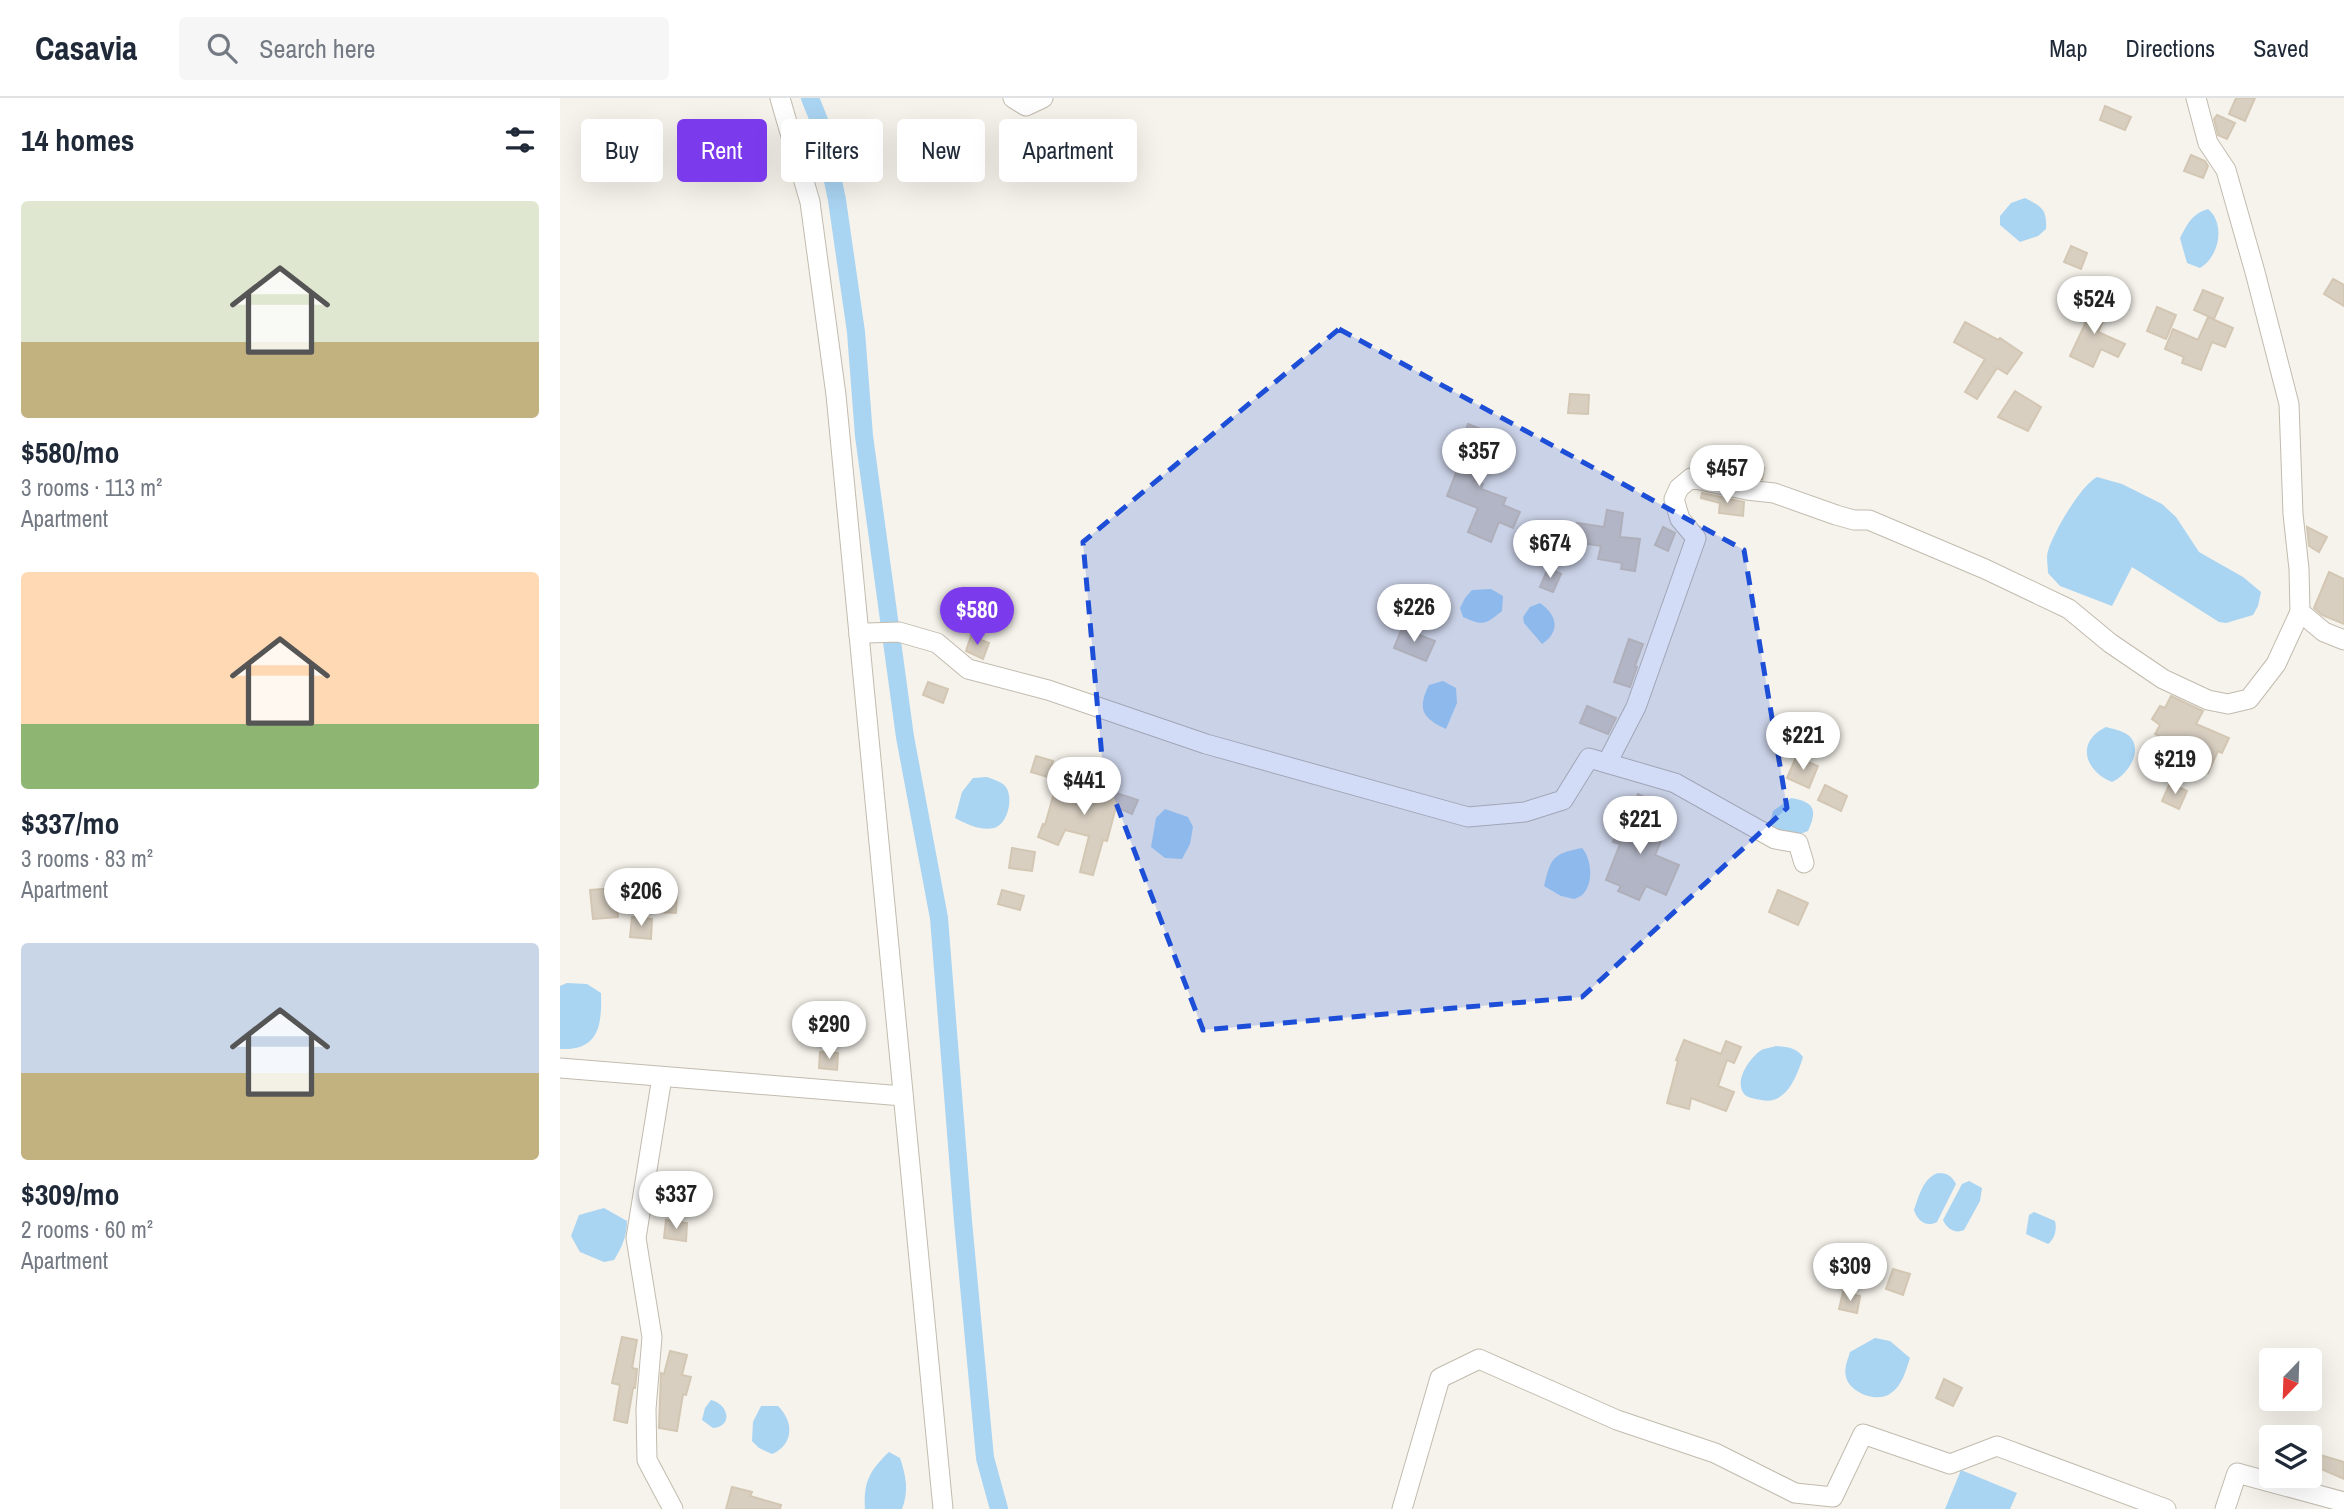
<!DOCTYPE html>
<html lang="en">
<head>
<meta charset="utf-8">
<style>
  body { margin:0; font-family:"Archivo Narrow",sans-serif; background:#f6f6f7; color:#1f2937; height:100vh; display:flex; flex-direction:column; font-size:26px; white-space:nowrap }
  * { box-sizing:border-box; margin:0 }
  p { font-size:23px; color:#747a83 }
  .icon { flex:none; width:38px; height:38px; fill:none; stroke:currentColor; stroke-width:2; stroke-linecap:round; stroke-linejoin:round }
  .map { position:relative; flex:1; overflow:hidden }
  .side { display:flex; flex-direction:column; background:#fff; width:560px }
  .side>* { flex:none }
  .top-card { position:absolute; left:21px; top:21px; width:665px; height:63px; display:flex; gap:14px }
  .needle { width:46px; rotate:203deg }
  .buttons { position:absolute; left:1699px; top:1250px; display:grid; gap:14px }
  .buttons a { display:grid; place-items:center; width:63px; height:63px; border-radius:7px; background:#fff; box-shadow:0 7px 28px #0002; font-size:35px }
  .price { position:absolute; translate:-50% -60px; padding:0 16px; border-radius:24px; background:#fff; color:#222; font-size:23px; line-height:46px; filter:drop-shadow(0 2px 4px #0008) }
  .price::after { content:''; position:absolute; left:50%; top:42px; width:21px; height:16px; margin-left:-10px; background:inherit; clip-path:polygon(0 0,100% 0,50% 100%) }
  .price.on { background:#7c3aed; color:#fff }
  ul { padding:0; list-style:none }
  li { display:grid; align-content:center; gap:14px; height:371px; padding:0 21px }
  li span { display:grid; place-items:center; height:217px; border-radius:7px; color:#555 }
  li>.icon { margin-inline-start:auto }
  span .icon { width:126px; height:126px; fill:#fffc; stroke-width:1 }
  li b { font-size:30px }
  h2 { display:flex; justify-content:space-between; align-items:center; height:84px; padding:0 21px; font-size:30px }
  .pill { padding:0 24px; border-radius:7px; background:#fff; box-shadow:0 7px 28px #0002; font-size:24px; line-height:63px }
  .pill.on { background:#7c3aed; color:#fff }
  header { display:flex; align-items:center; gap:42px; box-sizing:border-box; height:98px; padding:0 35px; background:#fff; border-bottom:2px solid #e0e1e3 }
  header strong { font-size:33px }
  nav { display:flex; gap:38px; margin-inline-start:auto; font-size:24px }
  .search { width:490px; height:63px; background:#f6f6f7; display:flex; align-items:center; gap:18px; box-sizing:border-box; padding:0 24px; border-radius:7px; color:#747a83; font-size:26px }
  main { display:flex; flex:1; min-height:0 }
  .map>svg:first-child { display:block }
</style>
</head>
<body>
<header>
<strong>Casavia</strong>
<div class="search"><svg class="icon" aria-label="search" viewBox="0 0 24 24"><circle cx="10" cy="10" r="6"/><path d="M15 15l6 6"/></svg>Search here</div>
<nav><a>Map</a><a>Directions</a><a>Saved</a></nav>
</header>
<main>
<section class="side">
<h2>14 homes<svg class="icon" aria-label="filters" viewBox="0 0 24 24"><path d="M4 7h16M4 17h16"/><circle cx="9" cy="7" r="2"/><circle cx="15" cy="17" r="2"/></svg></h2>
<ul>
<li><span style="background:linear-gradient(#dfe7d0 65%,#c2b280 0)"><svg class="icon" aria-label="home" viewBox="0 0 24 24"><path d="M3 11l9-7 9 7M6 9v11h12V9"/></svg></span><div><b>$580/mo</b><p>3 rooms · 113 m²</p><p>Apartment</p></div></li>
<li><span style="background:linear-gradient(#ffd9b3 70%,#8fb573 0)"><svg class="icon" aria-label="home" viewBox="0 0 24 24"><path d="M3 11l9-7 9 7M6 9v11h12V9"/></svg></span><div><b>$337/mo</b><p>3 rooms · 83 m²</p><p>Apartment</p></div></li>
<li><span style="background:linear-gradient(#c9d6e8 60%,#c2b280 0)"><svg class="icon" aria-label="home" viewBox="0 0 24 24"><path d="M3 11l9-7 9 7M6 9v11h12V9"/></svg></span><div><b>$309/mo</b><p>2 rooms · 60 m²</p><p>Apartment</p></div></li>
</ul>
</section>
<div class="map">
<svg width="1784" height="1411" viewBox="0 0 1784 1411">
  <rect width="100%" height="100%" fill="#f6f3ec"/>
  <!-- water -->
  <g fill="#a9d4f2">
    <path d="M1465,100C1482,109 1487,111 1486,131L1478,138L1460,144L1440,127V118L1451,105Z"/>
    <path d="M1648,111C1666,126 1659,159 1640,170L1627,165L1620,140C1628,125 1632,116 1648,111Z"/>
    <path d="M1537,379L1562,386L1602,406L1616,419L1639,454L1683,479L1701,494L1698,508L1693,517L1666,525L1659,524L1572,469L1552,508L1500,488L1488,475C1488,468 1486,459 1488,453C1493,435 1521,387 1537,379Z"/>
    <path d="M931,491L943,498L942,513C925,527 923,528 903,519L900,510L905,500L912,492Z"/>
    <path d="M980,505C997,517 1001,533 982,546L964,525L963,519L970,509Z"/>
    <path d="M883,583L896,590L897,605L886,631C862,620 857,611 869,587Z"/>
    <path d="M1546,629C1553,631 1561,632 1568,637C1585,651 1568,677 1552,684C1525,673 1515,644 1546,629Z"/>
    <path d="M427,679C432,681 439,683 443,686C455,695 449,726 434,730C421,733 406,726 395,720L402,694L413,680Z"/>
    <path d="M1231,700C1254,704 1258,711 1248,733L1232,739L1209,729L1213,713Z"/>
    <polygon points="605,711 628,719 633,729 630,746 622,761 605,760 591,749 596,720"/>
    <path d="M1022,750C1031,760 1034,783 1024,795C1022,798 1018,799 1014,801L1001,798L984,788C991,760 992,756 1022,750Z"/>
    <path d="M7,885L27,886L41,895C42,927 39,953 0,951V888Z"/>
    <path d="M1216,948C1227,949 1236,949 1243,959C1237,978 1226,1008 1201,1002C1196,1001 1189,1000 1185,997C1173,984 1189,961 1200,953C1204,950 1210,950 1216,948Z"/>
    <path d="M1378,1075C1387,1075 1392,1078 1396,1086L1377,1124C1366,1130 1357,1122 1354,1112C1359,1098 1363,1080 1378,1075Z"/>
    <path d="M1409,1083L1422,1090L1420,1103L1404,1132C1395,1136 1387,1131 1383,1122L1402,1086Z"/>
    <path d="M44,1110L67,1123C67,1138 62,1149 54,1162L44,1164L20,1154L11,1138L19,1117Z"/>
    <path d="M1474,1114L1495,1123C1497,1131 1495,1141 1488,1146L1466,1136L1469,1117Z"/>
    <path d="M1315,1240L1330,1243L1350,1260C1346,1272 1342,1288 1331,1295C1319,1305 1293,1296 1287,1282C1283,1272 1287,1264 1290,1254Z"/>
    <path d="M151,1302C168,1306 174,1328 153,1330L142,1322L145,1310Z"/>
    <path d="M201,1308H218C234,1324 234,1346 212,1356L199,1350L192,1343L193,1324Z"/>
    <path d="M329,1354L340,1360C346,1378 349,1393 342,1411H305C303,1384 310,1372 329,1354Z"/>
    <polygon points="1401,1372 1457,1395 1450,1411 1385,1411"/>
  </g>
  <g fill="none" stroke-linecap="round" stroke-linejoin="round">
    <!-- canal -->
    <polyline stroke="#a9d4f2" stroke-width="18" points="250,0 262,30 277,102 296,234 304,338 345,639 379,820 403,1123 425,1360 439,1411"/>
  </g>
  <!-- building -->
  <g fill="#d8cfc1" stroke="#d3c7b4" stroke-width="2">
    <polygon points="1676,0 1695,0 1685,23 1669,16"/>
    <polygon points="1545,8 1571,19 1565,32 1540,22"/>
    <polygon points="1657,17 1675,25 1667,41 1658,37 1654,21"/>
    <polygon points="1631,57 1645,63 1648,68 1643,80 1624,73"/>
    <polygon points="1511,148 1527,155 1521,171 1504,164"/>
    <polygon points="1773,181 1784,187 1784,208 1764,196"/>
    <polygon points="1643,192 1663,200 1654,221 1634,212"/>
    <polygon points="1530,201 1549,210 1538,234 1565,246 1558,259 1541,251 1533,269 1510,258 1526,224 1520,222"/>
    <polygon points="1597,209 1616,217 1606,241 1587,233"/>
    <polygon points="1648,219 1673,230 1665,249 1652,244 1641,272 1622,265 1624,259 1605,251 1613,231 1638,242"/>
    <polygon points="1405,224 1438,242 1440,240 1462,255 1447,276 1437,270 1417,301 1405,294 1425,261 1394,244"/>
    <polygon points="1455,293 1481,309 1468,333 1438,319"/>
    <polygon points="1010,296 1029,297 1028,316 1008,315"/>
    <polygon points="908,326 931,335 914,382 923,386 921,391 946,400 943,407 960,414 953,430 939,424 931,444 908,434 918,410 887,398 905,352 899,349"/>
    <polygon points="1144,356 1164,360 1163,363 1204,370 1202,381 1142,370"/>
    <polygon points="1142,395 1184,404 1183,418 1159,415 1160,405 1141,400"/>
    <polygon points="1047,412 1063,415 1060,439 1080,441 1075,473 1061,471 1062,465 1038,461 1041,448 1014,444 1017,425 1044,429"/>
    <polygon points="1103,429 1115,435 1108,453 1095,447"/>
    <polygon points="1747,429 1767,439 1759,454 1749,448"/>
    <polygon points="988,470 1001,476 993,494 980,489"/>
    <polygon points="1769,474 1784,481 1784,526 1762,517 1754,510"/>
    <polygon points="842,530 875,543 866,563 834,550"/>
    <polygon points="411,538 429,545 423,561 406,553"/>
    <polygon points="1069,541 1083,546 1075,568 1077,569 1070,589 1054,584"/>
    <polygon points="368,584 388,591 383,605 363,597"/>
    <polygon points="1611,598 1643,613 1636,626 1669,640 1662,655 1658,653 1648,675 1614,660 1618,648 1595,636 1600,627 1592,621 1600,608 1605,610"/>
    <polygon points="1027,608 1056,620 1048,636 1020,625"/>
    <polygon points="476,658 493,663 488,679 471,674"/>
    <polygon points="1236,659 1258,668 1249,690 1227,680"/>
    <polygon points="498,681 531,690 532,687 578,702 572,716 556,709 547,743 543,742 533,777 520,774 529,738 505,732 498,747 478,739 483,726 485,727"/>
    <polygon points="1610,685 1627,693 1619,711 1602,703"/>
    <polygon points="1265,687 1287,698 1281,713 1258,702"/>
    <polygon points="1078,696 1090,702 1080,724 1105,734 1095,757 1119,767 1106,797 1086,788 1079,802 1058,793 1061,788 1046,782 1060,746 1053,744 1060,727 1063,728"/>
    <polygon points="452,750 475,754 472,773 449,770"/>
    <polygon points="55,790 58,819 33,821 30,792"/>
    <polygon points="442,792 464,798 460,812 438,806"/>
    <polygon points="1218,792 1248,805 1238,827 1209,814"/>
    <polygon points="98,794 117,795 116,815 97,814"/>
    <polygon points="72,819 92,821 91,841 70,839"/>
    <polygon points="1124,942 1161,956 1166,943 1181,949 1174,965 1167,962 1158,988 1174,994 1166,1013 1131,1000 1129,1011 1107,1005 1118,963 1116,962"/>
    <polygon points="260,954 278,955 277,972 259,970"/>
    <polygon points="106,1122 127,1125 126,1143 104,1140"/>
    <polygon points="1333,1171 1350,1176 1343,1197 1326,1191"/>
    <polygon points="1283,1194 1300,1198 1297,1215 1279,1211"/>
    <polygon points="62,1239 77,1242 72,1270 77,1271 75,1290 73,1290 67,1325 54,1322 60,1287 52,1285"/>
    <polygon points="110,1253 127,1257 122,1277 131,1279 126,1297 123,1296 117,1333 99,1330 101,1275 104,1276"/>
    <polygon points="1384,1281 1402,1290 1393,1308 1376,1300"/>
    <polygon points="1750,1354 1784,1364 1784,1381 1750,1366"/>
    <polygon points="172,1389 192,1394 190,1398 221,1407 220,1411 166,1411"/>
  </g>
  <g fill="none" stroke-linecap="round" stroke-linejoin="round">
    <defs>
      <g id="street">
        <polyline points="220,0 250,104 276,297 383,1411"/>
        <polyline points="453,0 466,8 483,0"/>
        <polyline points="1636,0 1648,45 1666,72 1695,174 1729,306 1733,416 1739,471 1740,514 1764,534 1784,542"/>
        <polyline points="299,537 307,535 339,534 377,545 408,571 488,592 646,646 908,719 965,714 1003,702 1029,660 1115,685 1215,741 1238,745 1244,765"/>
        <polyline points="1047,665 1076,609 1136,440 1120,421 1114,401 1119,390 1131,380 1187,392 1214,395 1276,417 1294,422 1309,422 1425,471 1509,511 1550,545 1603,581 1648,602 1668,606 1689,601 1716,566 1740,514"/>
        <polyline points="0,970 343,998"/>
        <polyline points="102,979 76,1140 92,1239 86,1311 87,1362 113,1411"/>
        <polyline points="842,1411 880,1280 919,1261 1057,1322 1155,1355 1235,1395 1273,1399 1303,1336 1390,1366 1437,1348 1606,1411"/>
        <polyline points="1665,1411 1677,1375 1784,1404"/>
      </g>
    </defs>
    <!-- street casing -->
    <use href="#street" stroke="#c2bbae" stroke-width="21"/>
    <!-- street -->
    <use href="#street" stroke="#fff" stroke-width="19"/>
  </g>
  <!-- marked area -->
  <path fill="#1d4ed8" fill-opacity="0.2" stroke="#1d4ed8" stroke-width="5" stroke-dasharray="14 9" stroke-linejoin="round" d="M779,231L1184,452L1227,710L1022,899L643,932L543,671L523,444Z"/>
</svg>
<div class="buttons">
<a><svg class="needle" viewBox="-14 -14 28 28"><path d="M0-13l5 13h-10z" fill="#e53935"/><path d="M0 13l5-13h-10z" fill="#747a83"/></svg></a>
<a><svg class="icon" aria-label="layers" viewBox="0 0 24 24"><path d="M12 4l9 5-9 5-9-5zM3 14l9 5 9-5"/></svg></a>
</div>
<b class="price" style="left:1534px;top:238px">$524</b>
<b class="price" style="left:919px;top:390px">$357</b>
<b class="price" style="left:1167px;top:407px">$457</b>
<b class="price" style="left:990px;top:482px">$674</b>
<b class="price" style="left:854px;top:546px">$226</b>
<b class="price on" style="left:417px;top:549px">$580</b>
<b class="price" style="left:1243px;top:674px">$221</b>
<b class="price" style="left:1615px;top:698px">$219</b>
<b class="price" style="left:524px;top:719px">$441</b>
<b class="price" style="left:1080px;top:758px">$221</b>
<b class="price" style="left:81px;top:830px">$206</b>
<b class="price" style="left:269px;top:963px">$290</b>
<b class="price" style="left:116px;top:1133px">$337</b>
<b class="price" style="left:1290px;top:1205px">$309</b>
<div class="top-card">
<a class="pill">Buy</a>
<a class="pill on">Rent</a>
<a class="pill">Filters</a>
<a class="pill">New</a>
<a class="pill">Apartment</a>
</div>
</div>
</main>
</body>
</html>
